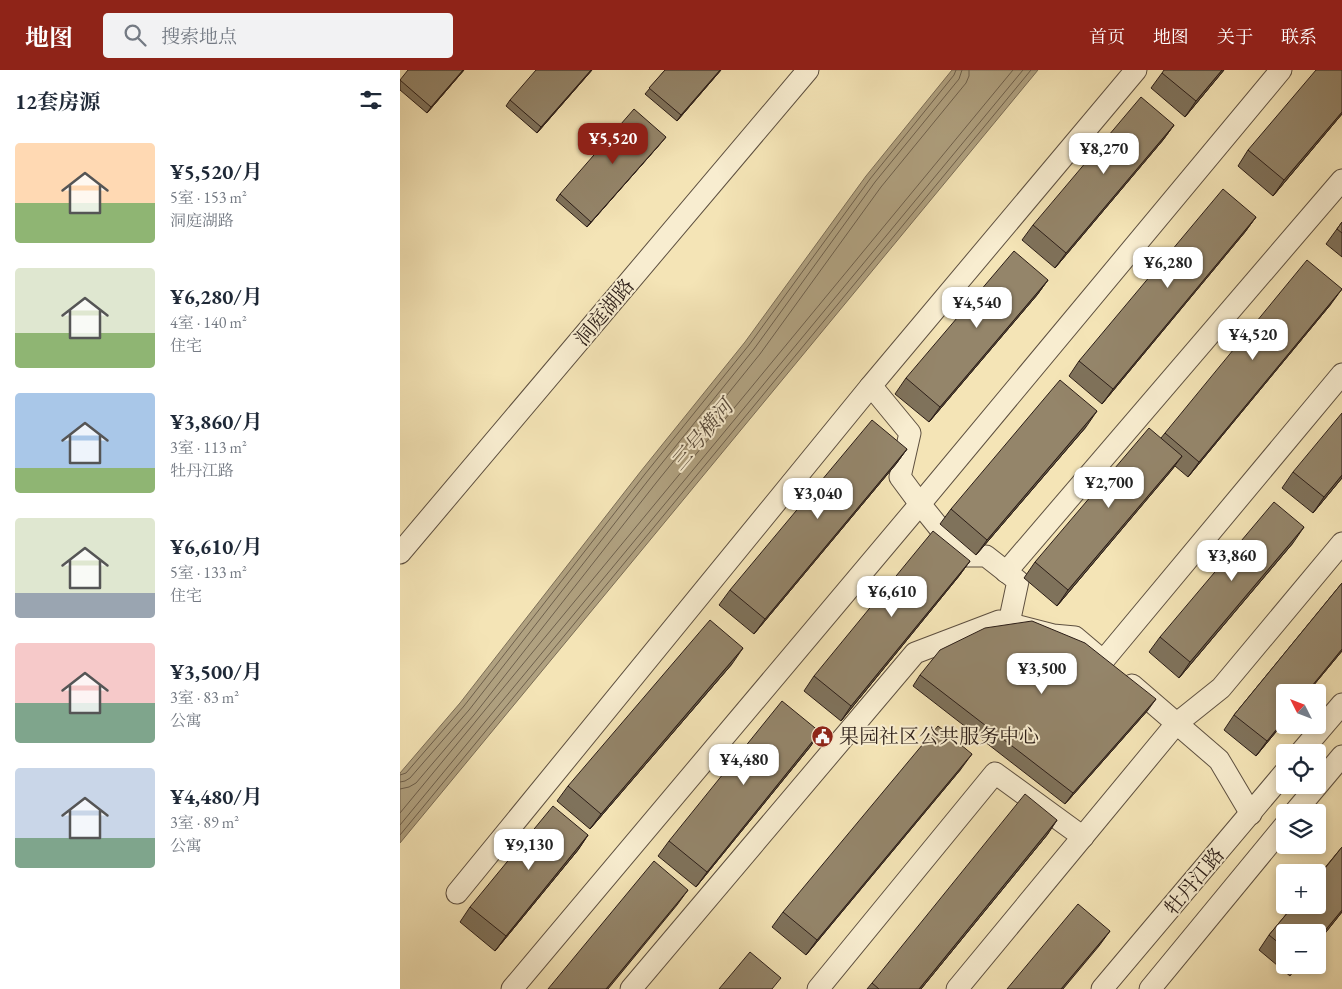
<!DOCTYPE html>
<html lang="zh">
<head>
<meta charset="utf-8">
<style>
  body { margin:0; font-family:"EB Garamond","Noto Serif SC",serif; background:#f2f2f3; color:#1f2937; height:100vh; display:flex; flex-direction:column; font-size:19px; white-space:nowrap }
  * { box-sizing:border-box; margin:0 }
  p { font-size:16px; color:#747a83 }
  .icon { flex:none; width:28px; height:28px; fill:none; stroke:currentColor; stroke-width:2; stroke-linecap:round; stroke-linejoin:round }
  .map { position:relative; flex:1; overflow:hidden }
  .sheet { display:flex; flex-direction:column; background:#fff; width:400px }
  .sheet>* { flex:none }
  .needle { width:32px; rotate:312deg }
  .fabs { position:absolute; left:876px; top:614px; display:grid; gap:10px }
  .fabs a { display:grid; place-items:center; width:50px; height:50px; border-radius:5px; background:#fff; box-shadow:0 2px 8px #0003; font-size:25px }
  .price { position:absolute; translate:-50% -42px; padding:0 11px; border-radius:10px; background:#fff; color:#222; font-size:16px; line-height:32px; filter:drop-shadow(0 1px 2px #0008) }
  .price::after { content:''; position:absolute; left:50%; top:30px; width:15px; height:11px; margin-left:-8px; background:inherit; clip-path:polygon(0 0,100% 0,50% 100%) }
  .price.current { background:#8f2418; color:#fff }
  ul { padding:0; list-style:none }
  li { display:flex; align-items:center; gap:15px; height:125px; padding:0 15px }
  li span { display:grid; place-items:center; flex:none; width:140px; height:100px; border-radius:5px; color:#555 }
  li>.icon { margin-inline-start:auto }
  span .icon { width:60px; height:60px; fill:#fffc; stroke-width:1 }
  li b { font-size:21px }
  h2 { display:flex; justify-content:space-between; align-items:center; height:60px; padding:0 15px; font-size:21px }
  header { display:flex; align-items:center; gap:30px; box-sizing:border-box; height:70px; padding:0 25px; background:#8f2418; color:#fff }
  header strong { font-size:24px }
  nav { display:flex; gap:28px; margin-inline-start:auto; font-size:18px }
  .search { width:350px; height:45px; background:#f2f2f3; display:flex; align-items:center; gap:12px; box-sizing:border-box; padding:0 18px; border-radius:5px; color:#747a83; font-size:19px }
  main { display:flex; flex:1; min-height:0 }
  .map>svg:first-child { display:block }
</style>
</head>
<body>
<header>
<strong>地图</strong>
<div class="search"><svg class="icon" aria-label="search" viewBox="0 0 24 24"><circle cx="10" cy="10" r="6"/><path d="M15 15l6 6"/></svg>搜索地点</div>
<nav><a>首页</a><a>地图</a><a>关于</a><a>联系</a></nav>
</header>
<main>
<section class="sheet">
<h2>12套房源<svg class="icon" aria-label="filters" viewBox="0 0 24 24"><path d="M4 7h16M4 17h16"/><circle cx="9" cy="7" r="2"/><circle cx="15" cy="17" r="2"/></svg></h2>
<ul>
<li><span style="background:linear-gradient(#ffd9b3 60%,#8fb573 0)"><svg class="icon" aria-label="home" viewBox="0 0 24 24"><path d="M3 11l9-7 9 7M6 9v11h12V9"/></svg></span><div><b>¥5,520/月</b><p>5室 · 153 m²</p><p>洞庭湖路</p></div></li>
<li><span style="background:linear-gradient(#dfe7d0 65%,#8fb573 0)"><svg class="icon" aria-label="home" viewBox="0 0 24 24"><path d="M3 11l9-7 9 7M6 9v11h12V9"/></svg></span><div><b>¥6,280/月</b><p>4室 · 140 m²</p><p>住宅</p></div></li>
<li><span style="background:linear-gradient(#a9c7e8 75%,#8fb573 0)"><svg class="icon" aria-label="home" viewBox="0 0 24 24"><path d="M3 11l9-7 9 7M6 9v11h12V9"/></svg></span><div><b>¥3,860/月</b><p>3室 · 113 m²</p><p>牡丹江路</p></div></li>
<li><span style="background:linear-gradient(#dfe7d0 75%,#9aa5b1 0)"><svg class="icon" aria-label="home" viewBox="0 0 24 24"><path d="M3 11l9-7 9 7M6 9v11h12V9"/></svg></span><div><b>¥6,610/月</b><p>5室 · 133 m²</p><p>住宅</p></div></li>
<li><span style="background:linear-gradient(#f6c9c9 60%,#7fa58c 0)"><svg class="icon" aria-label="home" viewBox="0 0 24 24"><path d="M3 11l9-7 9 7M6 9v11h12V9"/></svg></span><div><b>¥3,500/月</b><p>3室 · 83 m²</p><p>公寓</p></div></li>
<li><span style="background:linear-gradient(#c9d6e8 70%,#7fa58c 0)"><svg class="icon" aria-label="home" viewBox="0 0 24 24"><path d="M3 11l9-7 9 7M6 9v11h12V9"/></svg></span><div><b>¥4,480/月</b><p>3室 · 89 m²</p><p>公寓</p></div></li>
</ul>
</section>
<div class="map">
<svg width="942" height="919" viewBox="0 0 942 919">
  <rect width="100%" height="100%" fill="#f4e4b6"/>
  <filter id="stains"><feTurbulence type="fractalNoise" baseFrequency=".004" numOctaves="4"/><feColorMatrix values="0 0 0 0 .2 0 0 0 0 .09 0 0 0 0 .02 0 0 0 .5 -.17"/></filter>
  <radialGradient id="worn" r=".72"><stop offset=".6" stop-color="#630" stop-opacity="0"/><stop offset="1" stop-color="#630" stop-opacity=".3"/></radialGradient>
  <!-- water -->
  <polygon fill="#b0a180" stroke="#7b6d56" points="552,0 638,0 0,773 0,703 60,633 241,401 345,272 466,106"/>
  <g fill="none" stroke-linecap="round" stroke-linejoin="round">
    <!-- shore -->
    <g stroke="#6e604c" stroke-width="1">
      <polyline points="0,705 6,703 64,636 245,404 349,275 470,109 554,5 556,0"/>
      <polyline points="0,712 5,711 10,708 69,640 250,408 354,279 475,112 559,9 562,0"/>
      <polyline points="0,719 9,717 16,713 74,645 256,413 360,284 481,117 566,13 569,6 569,0"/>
      <polyline points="0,743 613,0"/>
      <polyline points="0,755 623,0"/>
      <polyline points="0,765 631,0"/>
    </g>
    <defs>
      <g id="minor">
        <polyline points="470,317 736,0"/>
        <polyline points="0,483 408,0"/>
        <polyline points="606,502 942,110"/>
        <polyline points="703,591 942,304"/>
        <polyline points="732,615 819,690 851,744"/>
        <polyline points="901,682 942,634"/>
        <polyline points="895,742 942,686"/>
        <polyline points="57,823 470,317 477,323 510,363 500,407 520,434 562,486 586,486 618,511 609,553"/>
        <polyline points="112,919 520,434 881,0"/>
        <polyline points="231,919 515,583 599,551 653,565 675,567 701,589"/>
        <polyline points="418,919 595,703 683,767"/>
        <polyline points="557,919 776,654 821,618 942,473"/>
        <polyline points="702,919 885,702"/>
        <polyline points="750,919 885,755"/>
      </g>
    </defs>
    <!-- minor casing -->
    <use href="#minor" stroke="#5e5040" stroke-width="23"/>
    <!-- minor -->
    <use href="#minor" stroke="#f8edd0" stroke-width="21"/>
  </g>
  <!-- wall -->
  <g fill="#7f725b" stroke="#2c1e18">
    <polygon points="64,0 27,43 0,20 0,10"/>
    <polygon points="192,0 137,63 106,36 110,30"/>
    <polygon points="265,0 321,0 277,51 245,24"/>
    <polygon points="824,0 785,47 751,18 762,3"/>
    <polygon points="942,44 873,126 838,96 848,80"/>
    <polygon points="774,55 763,70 655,198 622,170 633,155"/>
    <polygon points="261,73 187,157 156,130 160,124"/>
    <polygon points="856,147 845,162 702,334 669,306 679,291"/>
    <polygon points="942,152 942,187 926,174"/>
    <polygon points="648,210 637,225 529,352 495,324 506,308"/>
    <polygon points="931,234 788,407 775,396 657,536 624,508 635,492 761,368 765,363"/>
    <polygon points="686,357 576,485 540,454 551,439"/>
    <polygon points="507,379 496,394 354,564 319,535 330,520"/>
    <polygon points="893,402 942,408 913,443 882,418"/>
    <polygon points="893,473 779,608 749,582 760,567"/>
    <polygon points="570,491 559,506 441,651 404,621 414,606"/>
    <polygon points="942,513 942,581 908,622 885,622 885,651 856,686 824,660 834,645"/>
    <polygon points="332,594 190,759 157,731 168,716"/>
    <polygon points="520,605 748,640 665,734 513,616"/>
    <polygon points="420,662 410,677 296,817 258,786 269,771"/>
    <polygon points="561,699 406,885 372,857 383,842"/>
    <polygon points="657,750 647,765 521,919 467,919 472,913"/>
    <polygon points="188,765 178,780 95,881 60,852 70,837"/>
    <polygon points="942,777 942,842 918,872 885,862 885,895 898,895 890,906 859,880 869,865"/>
  </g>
  <!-- shaded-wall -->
  <g fill="#685d4a" stroke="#2c1e18">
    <polygon points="63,0 64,0 27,43 31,37"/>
    <polygon points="191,0 192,0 137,63 141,57"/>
    <polygon points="320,0 321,0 277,51 281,45"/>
    <polygon points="822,0 824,0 785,47 796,31"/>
    <polygon points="942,42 942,44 873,126 884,110"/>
    <polygon points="774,55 763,70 655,198 666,183"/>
    <polygon points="266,67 261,73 187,157 191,152"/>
    <polygon points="856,147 845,162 702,334 713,319"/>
    <polygon points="648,210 637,225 529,352 540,337"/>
    <polygon points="942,219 931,234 788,407 799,392"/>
    <polygon points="697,341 686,357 576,485 587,470"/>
    <polygon points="507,379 496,394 354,564 365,549"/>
    <polygon points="782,386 771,401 657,536 668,520"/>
    <polygon points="942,405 942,408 913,443 924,427"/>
    <polygon points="904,457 893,473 779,608 790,592"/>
    <polygon points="570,491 559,506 441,651 451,636"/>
    <polygon points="343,578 332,594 190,759 201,744"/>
    <polygon points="942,579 942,581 908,622 907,622"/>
    <polygon points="756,629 748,640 665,734 673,723"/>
    <polygon points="885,649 885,651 856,686 867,671"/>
    <polygon points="420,662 410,677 296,817 307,802"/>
    <polygon points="572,684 561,699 406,885 417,870"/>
    <polygon points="657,750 647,765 521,919 519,919"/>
    <polygon points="188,765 178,780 95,881 106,866"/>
    <polygon points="288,820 277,835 208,919 206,919"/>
    <polygon points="942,840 942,842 918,872 918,869"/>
    <polygon points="710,861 699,876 663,919 661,919"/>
  </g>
  <!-- building -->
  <g fill="#94856a" stroke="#2c1e18">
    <polygon points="8,0 63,0 31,37 0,10"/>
    <polygon points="136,0 191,0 141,57 110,30"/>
    <polygon points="265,0 320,0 281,45 249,18"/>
    <polygon points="764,0 822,0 796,31 762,3"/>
    <polygon points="916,0 942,0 942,42 884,110 848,80"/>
    <polygon points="741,27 774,55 666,183 633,155"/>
    <polygon points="234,39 266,67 191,152 160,124"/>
    <polygon points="823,119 856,147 713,319 679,291"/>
    <polygon points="942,152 942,163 937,159"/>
    <polygon points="614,181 648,210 540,337 506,308"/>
    <polygon points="907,190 942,219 799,392 765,363"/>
    <polygon points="660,310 697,341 587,470 551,439"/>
    <polygon points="942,343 942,405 924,427 893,402"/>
    <polygon points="472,350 507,379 365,549 330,520"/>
    <polygon points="749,358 782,386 668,520 635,492"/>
    <polygon points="874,432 904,457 790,592 760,567"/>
    <polygon points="533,461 570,491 451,636 414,606"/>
    <polygon points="942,513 942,579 907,622 885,622 885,649 867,671 834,645"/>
    <polygon points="310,550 343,578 201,744 168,716"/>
    <polygon points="632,551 685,573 756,629 673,723 520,605 540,580 585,558"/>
    <polygon points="382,631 420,662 307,802 269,771"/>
    <polygon points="538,656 572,684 417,870 383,842"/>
    <polygon points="625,724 657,750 519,919 479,919 472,913"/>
    <polygon points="153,736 188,765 106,866 70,837"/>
    <polygon points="942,777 942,840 918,869 918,862 885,862 885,878 869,865 894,835 918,835 918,807"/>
    <polygon points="254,791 288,820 206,919 148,919"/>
    <polygon points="678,834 710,861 661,919 607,919"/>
    <polygon points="350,882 381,908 372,919 319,919"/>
  </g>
  <!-- icons -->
  <defs>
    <symbol id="civic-disc" viewBox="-11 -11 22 22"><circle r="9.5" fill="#8f2418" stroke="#f8edd0"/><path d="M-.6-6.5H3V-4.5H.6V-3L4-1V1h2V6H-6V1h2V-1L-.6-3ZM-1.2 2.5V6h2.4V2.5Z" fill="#fff"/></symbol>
  </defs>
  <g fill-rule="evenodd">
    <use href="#civic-disc" x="410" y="654" width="25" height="25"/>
  </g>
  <g text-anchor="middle" stroke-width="4" stroke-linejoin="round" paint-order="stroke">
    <!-- street labels -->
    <g font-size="20" fill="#2c1e18" stroke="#f8edd0">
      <text transform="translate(204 242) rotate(-50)" y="7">洞庭湖路</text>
      <text transform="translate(794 811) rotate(-50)" y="7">牡丹江路</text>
    </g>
    <!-- poi labels -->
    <g font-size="20" fill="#2c1e18" stroke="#f8edd0" text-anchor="start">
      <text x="439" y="673">果园社区公共服务中心</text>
    </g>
    <!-- water labels -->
    <g font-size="21" font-style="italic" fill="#5a4c3c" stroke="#f8edd0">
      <text transform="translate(302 365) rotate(-50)" y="7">三号横河</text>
    </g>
  </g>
  <rect width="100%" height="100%" filter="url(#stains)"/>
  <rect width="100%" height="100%" fill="url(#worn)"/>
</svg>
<div class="fabs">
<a><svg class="needle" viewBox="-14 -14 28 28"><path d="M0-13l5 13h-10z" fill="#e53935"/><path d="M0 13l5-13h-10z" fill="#747a83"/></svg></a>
<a><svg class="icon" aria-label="locate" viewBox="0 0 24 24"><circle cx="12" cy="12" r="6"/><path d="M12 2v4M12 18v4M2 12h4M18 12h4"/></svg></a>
<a><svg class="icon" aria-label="layers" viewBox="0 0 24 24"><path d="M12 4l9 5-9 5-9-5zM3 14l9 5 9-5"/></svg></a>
<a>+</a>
<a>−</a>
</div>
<b class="price current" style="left:213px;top:95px">¥5,520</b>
<b class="price" style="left:704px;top:105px">¥8,270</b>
<b class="price" style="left:768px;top:219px">¥6,280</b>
<b class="price" style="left:577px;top:259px">¥4,540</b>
<b class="price" style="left:853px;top:291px">¥4,520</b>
<b class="price" style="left:709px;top:439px">¥2,700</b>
<b class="price" style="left:418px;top:450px">¥3,040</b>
<b class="price" style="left:832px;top:512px">¥3,860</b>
<b class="price" style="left:492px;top:548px">¥6,610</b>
<b class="price" style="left:642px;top:625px">¥3,500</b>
<b class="price" style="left:344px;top:716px">¥4,480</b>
<b class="price" style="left:129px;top:801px">¥9,130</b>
</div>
</main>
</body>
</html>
